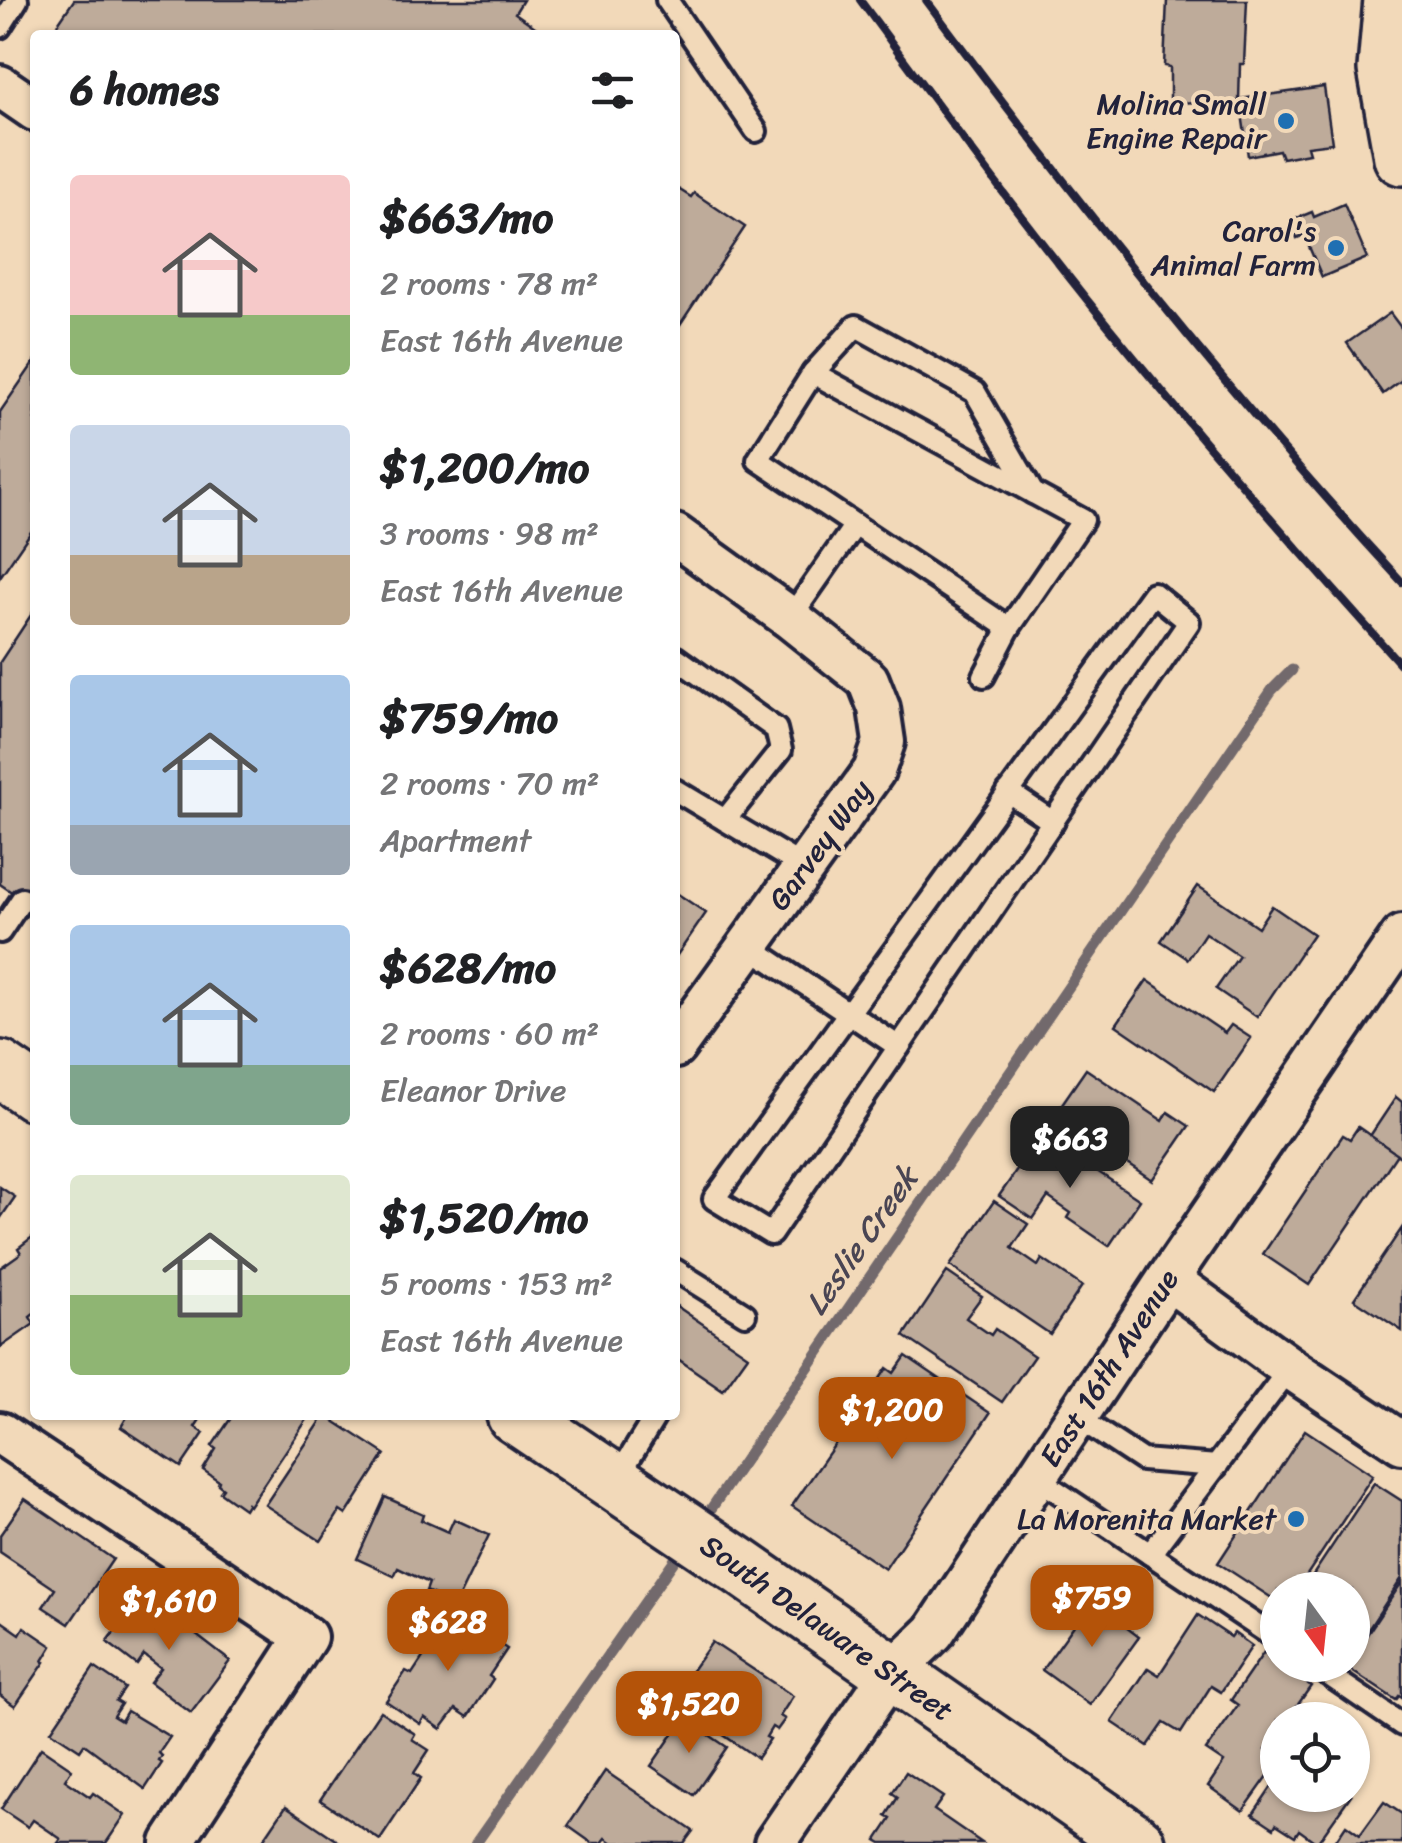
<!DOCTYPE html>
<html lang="en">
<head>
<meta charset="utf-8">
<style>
  body { margin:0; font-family:Sriracha,sans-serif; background:#f2f2f2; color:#202124; height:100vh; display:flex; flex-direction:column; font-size:38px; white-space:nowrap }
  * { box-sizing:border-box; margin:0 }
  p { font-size:32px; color:#757577 }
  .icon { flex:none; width:55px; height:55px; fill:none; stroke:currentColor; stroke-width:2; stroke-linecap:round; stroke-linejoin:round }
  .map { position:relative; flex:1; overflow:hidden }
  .sheet { position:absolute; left:30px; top:30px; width:650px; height:1390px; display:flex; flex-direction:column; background:#fff; border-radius:10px; box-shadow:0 2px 8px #0004 }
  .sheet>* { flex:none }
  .needle { width:65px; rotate:165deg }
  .buttons { position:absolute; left:1260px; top:1572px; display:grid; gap:20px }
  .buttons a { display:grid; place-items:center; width:110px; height:110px; border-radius:50%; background:#fff; box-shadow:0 2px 8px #0004; font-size:50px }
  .price { position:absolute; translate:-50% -85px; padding:0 22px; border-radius:20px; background:#b45309; color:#fff; font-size:32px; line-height:65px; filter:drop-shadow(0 2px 5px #0008) }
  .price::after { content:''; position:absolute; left:50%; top:60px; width:30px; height:22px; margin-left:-15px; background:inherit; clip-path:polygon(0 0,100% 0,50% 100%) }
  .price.current { background:#222; color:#fff }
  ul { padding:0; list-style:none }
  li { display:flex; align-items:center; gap:30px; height:250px; padding:0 40px }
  li span { display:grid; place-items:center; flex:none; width:280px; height:200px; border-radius:10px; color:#555 }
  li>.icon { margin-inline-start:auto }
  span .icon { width:120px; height:120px; fill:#fffc; stroke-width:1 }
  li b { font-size:42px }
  h2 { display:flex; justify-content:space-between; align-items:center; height:120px; padding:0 40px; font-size:42px }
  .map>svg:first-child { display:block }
</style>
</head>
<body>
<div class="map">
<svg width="1402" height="1843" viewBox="0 0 1402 1843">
  <rect width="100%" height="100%" fill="#f2d9b9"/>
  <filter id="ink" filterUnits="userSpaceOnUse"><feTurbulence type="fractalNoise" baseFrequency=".01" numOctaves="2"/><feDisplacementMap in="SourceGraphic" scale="20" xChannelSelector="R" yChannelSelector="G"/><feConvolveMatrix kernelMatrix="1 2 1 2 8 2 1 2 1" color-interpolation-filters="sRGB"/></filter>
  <g filter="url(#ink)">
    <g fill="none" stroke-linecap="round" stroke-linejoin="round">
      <!-- stream -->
      <g stroke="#72696c" stroke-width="11">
        <polyline points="700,1525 1272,690 1292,670"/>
        <polyline points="476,1843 683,1548"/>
      </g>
    </g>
    <!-- building -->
    <g fill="#beab9a" stroke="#22223b" stroke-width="2.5">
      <polygon points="74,0 523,0 515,13 538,29 534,35 50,35"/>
      <polygon points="1167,0 1247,0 1244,64 1240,64 1239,101 1170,103 1170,67 1164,66"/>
      <polygon points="1324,87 1332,143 1307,146 1309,153 1282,158 1279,150 1248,156 1240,99"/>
      <polygon points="675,187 691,197 694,193 745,227 675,332"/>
      <polygon points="1344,204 1367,258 1322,277 1304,235 1297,238 1290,221 1312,212 1314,217"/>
      <polygon points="1390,313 1402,329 1402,380 1383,394 1347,343"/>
      <polygon points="35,361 35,526 0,577 0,412"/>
      <polygon points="35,609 35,895 29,904 0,884 0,662"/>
      <polygon points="1198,886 1258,927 1272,906 1313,934 1257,1017 1216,989 1239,956 1205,933 1188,959 1161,941"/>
      <polygon points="675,892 706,913 675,958"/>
      <polygon points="1147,980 1225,1033 1231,1025 1251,1038 1214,1092 1116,1025"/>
      <polygon points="1086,1069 1163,1121 1168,1112 1189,1126 1152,1180 1055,1114"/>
      <polygon points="1396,1097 1402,1102 1402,1158 1370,1136"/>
      <polygon points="1358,1127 1397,1154 1309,1285 1263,1254 1343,1135 1350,1139"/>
      <polygon points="1042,1134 1140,1200 1109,1246 1068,1218 1071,1213 1048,1197 1033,1219 999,1196"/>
      <polygon points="0,1187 15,1197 0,1219"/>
      <polygon points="994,1201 1028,1224 1012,1248 1038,1266 1042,1259 1082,1286 1050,1334 950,1266"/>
      <polygon points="1402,1228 1402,1331 1354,1299"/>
      <polygon points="35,1235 35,1313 30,1317 34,1324 1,1347 0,1268 21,1253 18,1248"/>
      <polygon points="947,1272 982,1296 966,1318 991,1335 995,1329 1034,1356 1002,1402 904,1336"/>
      <polygon points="675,1305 748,1355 723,1390 675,1357"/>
      <polygon points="906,1356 990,1413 885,1569 792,1506 842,1434 849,1439 864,1417 858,1412 867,1398 874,1402 884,1388 877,1383 887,1368 894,1373"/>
      <polygon points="128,1415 203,1415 195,1427 204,1433 181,1467 121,1427"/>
      <polygon points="233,1415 310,1415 249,1506 247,1504 244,1509 220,1492 223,1488 218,1484 219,1481 203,1470 216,1449 212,1446"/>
      <polygon points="325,1415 385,1454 346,1515 340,1511 321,1541 265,1505"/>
      <polygon points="1305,1430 1373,1475 1297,1590 1278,1590 1278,1602 1218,1563"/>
      <polygon points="1374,1483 1402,1501 1402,1578 1352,1654 1352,1590 1303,1590"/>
      <polygon points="385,1497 423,1514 421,1520 448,1532 454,1519 489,1535 455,1605 426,1591 429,1583 398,1568 394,1576 357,1559"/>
      <polygon points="25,1499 113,1559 69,1624 43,1607 55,1589 0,1552 0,1535"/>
      <polygon points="1402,1582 1402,1698 1399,1696 1396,1700 1346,1667 1352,1665 1352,1657"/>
      <polygon points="1105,1593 1125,1607 1118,1621 1139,1637 1090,1705 1042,1670 1080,1617 1082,1618 1097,1598 1100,1600"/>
      <polygon points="143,1594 230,1661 191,1713 150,1682 161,1668 144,1655 137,1665 107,1642"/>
      <polygon points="446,1611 467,1626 468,1623 507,1649 489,1676 493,1679 468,1717 456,1709 441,1729 424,1717 420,1724 386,1701 406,1671 412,1674 433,1642 427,1638"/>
      <polygon points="1198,1615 1231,1637 1234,1633 1252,1646 1221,1692 1211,1686 1181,1733 1164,1723 1148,1746 1112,1722 1148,1668 1159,1675"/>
      <polygon points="0,1620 20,1634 24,1627 52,1646 43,1661 45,1662 15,1706 0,1695"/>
      <polygon points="712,1642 793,1696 780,1716 785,1719 777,1730 772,1727 766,1737 770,1739 757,1758 675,1702 685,1688 681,1686"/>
      <polygon points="1264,1652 1278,1662 1278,1665 1282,1665 1311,1686 1287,1720 1278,1720 1278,1734 1266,1750 1278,1759 1278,1762 1243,1811 1208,1786 1224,1762 1206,1750 1238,1705 1231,1700"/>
      <polygon points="94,1667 125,1688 116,1701 121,1704 113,1716 121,1721 127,1711 170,1737 159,1753 162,1756 159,1761 162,1763 145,1789 84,1744 80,1750 51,1731"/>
      <polygon points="380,1711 415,1734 412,1739 429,1750 414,1773 421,1778 380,1840 320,1800"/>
      <polygon points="684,1718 727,1747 694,1795 651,1766"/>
      <polygon points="41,1748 72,1769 65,1780 90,1797 93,1793 125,1815 106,1843 58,1843 61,1839 33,1820 28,1827 1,1809"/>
      <polygon points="605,1771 693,1831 684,1843 613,1843 606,1838 602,1843 592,1843 568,1826"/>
      <polygon points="906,1772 943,1797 934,1810 982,1843 882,1843 877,1840 891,1819 886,1816 898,1797 892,1793"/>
      <polygon points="1276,1780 1278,1795 1351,1795 1317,1843 1299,1830 1295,1836 1276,1824 1274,1828 1253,1814"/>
      <polygon points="1384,1802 1402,1814 1402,1843 1334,1843 1346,1825 1360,1835"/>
      <polygon points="286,1806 341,1843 261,1843"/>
    </g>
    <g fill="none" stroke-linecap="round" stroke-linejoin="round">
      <defs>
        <g id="lane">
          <polyline points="667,0 756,131"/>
          <polyline points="0,27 17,0"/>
          <polyline points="813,373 1083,520 1009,628 984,676"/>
          <polygon points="1153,593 1189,622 771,1234 714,1199"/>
          <polyline points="790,618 855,525"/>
          <polyline points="1009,628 758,460 813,373 856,326 975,392 1033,493"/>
          <polyline points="675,657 776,729 781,750 725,820"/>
          <polyline points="675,790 805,868"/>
          <polyline points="1008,792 1053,822"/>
          <polyline points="0,932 22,899"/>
          <polyline points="747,945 899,1047"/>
          <polyline points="675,1270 745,1314"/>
          <polyline points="1077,1417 1142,1460 1217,1466"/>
          <polyline points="1037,1478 1278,1640"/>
          <polyline points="616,1480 656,1415"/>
          <polyline points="1150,1554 1290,1368"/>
          <polyline points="1314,1665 1402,1725"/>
        </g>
        <g id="street">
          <polyline points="0,86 35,110"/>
          <polyline points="675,535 790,618 868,680 879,708 884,742 874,771 675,1047"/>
          <polyline points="1168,1279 1290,1368 1402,1443"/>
          <polyline points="0,1433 306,1637 172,1843"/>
          <polyline points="775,1843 891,1673 934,1632 1168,1279 1402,936"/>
        </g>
        <g id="secondary">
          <polyline points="1392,0 1386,69 1402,157"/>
          <polyline points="0,1069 35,1093"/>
          <polyline points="515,1415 738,1565 1137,1843"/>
        </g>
      </defs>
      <!-- lane casing -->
      <use href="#lane" stroke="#22223b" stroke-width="28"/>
      <!-- street casing -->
      <use href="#street" stroke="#22223b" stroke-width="48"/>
      <!-- secondary casing -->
      <use href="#secondary" stroke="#22223b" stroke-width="62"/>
      <!-- lane -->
      <use href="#lane" stroke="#f2d9b9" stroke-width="20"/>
      <!-- street -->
      <use href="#street" stroke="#f2d9b9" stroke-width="40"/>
      <!-- secondary -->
      <use href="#secondary" stroke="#f2d9b9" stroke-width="55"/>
      <!-- rail -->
      <g stroke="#22223b" stroke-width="8">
        <path d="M860,0C947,118 1034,237 1128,350C1217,458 1309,563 1402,666"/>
        <path d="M926,0C1076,201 1232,398 1402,582"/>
      </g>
    </g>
  </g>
  <!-- markers -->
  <g fill="#1f6fb2" stroke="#f2d9b9" stroke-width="4">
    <circle cx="1286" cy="121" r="10"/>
    <circle cx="1336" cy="248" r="10"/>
    <circle cx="1296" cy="1519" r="10"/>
  </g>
  <g text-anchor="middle" stroke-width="8" stroke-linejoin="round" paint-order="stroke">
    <!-- poi labels -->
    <g font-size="30" fill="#22223b" stroke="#f2d9b9" text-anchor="end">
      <text x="1266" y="114">Molina Small<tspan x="1266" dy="34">Engine Repair</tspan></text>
      <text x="1316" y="241">Carol's<tspan x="1316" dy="34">Animal Farm</tspan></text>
      <text x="1276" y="1529">La Morenita Market</text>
    </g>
    <!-- street labels -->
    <g font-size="30" fill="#22223b" stroke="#f2d9b9">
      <text transform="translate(820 845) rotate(-54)" y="10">Garvey Way</text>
      <text transform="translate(1109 1368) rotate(-57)" y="10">East 16th Avenue</text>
      <text transform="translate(827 1628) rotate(35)" y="10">South Delaware Street</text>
    </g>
    <!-- water labels -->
    <g font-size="32" font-style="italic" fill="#4a4553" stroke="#f2d9b9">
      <text transform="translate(861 1241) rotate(-55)" y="11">Leslie Creek</text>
    </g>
  </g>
</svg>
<div class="buttons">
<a><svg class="needle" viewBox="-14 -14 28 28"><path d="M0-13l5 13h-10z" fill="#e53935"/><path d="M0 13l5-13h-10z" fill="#757577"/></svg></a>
<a><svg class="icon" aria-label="locate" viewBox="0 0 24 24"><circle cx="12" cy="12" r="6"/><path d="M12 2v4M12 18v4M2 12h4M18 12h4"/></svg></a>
</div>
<b class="price current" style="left:1070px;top:1191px">$663</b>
<b class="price" style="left:892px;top:1462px">$1,200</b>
<b class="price" style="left:1092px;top:1650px">$759</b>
<b class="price" style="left:169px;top:1653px">$1,610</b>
<b class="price" style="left:448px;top:1674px">$628</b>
<b class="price" style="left:689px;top:1756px">$1,520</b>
<section class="sheet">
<h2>6 homes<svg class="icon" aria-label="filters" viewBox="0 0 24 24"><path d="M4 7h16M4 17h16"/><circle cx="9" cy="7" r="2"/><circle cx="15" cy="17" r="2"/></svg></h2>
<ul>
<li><span style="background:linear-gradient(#f6c9c9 70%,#8fb573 0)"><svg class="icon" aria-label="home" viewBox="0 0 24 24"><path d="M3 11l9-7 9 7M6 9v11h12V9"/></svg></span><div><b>$663/mo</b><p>2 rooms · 78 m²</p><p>East 16th Avenue</p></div></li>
<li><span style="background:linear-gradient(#c9d6e8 65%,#b9a48a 0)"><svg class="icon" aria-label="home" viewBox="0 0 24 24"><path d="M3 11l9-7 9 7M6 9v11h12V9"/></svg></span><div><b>$1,200/mo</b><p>3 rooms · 98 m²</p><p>East 16th Avenue</p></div></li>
<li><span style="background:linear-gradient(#a9c7e8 75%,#9aa5b1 0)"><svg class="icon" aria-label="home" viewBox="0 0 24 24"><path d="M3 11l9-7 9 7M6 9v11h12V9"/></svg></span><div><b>$759/mo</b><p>2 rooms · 70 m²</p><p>Apartment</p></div></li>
<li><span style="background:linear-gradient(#a9c7e8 70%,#7fa58c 0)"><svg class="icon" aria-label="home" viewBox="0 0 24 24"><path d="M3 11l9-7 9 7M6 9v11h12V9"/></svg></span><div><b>$628/mo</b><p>2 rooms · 60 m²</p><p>Eleanor Drive</p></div></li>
<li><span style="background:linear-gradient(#dfe7d0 60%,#8fb573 0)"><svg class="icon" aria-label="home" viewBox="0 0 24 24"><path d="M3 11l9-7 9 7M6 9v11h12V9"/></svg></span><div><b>$1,520/mo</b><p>5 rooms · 153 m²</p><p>East 16th Avenue</p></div></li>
</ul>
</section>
</div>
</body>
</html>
